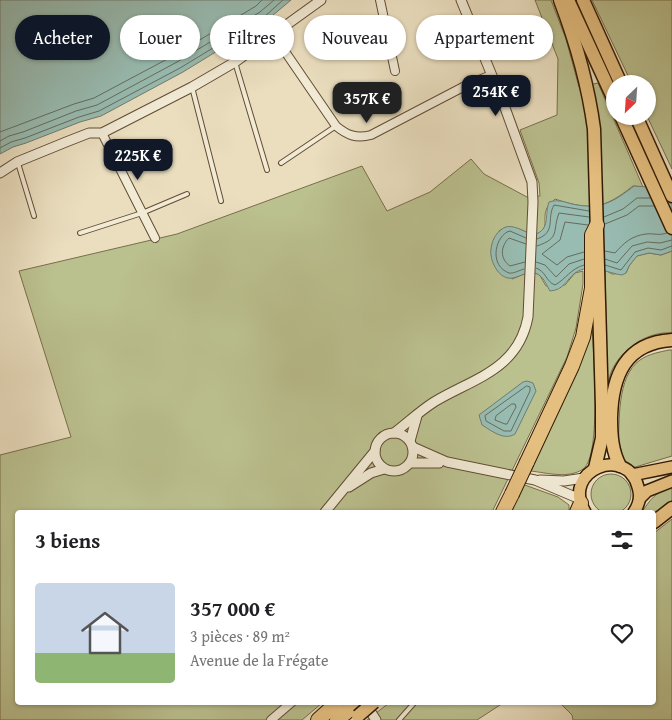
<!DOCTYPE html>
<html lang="fr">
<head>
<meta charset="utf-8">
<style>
  body { margin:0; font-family:"Gentium Book Plus",serif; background:#f2f2f2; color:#202124; height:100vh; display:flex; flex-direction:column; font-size:19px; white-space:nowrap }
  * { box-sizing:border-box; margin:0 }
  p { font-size:16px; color:#757577 }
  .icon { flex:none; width:28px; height:28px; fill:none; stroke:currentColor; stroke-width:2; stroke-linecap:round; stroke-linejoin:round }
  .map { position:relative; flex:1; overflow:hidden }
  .sheet { position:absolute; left:15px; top:510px; width:641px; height:195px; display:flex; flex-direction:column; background:#fff; border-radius:5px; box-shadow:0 1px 4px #0004 }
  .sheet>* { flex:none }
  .hud { position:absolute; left:15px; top:15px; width:642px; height:45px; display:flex; gap:10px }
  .needle { width:32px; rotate:205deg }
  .controls { position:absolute; left:606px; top:75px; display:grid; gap:10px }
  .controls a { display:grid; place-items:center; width:50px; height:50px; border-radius:50%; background:#fff; box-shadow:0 1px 4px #0004; font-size:25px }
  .price { position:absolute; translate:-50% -42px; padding:0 11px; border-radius:10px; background:#111827; color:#fff; font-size:16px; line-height:32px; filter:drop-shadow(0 1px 2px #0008) }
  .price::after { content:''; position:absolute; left:50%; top:30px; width:15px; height:11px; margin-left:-8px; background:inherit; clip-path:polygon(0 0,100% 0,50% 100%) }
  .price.active { background:#222; color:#fff }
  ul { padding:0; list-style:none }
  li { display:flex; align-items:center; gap:15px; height:125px; padding:0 20px }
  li+li { border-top:1px solid #e0e0e0 }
  li span { display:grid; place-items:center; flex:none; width:140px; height:100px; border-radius:5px; color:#555 }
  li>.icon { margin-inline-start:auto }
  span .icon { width:60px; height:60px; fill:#fffc; stroke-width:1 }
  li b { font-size:21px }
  h2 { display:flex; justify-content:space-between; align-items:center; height:60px; padding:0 20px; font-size:21px }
  .tag { padding:0 18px; border-radius:22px; background:#fff; box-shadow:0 1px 4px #0004; font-size:18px; line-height:45px }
  .tag.active { background:#111827; color:#fff }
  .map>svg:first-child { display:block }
</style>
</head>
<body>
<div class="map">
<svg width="672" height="720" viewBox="0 0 672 720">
  <rect width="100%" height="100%" fill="#eadebf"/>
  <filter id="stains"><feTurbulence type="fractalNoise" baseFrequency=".004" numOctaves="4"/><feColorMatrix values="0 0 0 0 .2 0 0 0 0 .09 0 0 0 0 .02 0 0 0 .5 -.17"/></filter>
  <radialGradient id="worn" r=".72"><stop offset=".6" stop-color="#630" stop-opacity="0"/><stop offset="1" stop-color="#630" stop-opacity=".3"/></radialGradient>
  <!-- green -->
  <g fill="#bbc08f" stroke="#786e4a">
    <path d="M535,0H551L566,39L579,87L598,83L643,187L633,186C604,209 591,211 555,199C553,202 548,205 547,208C541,221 552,228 534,235C520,231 512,222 499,231L512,279L524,274L532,273L539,274L546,286L565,285L575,273L583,271V284L576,328L567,357L492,512H18V702L322,703L302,720H0V455L71,437L19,271L177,234L362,166L387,211L430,192L471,159L484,174L527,197L540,196L539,183L520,130L557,115L558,59Z"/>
    <polygon points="592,0 672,0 672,169 647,116 648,84 632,84"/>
    <path d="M672,251V333C649,331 624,347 613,368C610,373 609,380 607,387L605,270L612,274L626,273L629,266L636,256L649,253L661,255Z"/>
    <path d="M592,325C593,350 602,456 583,469C569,479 547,473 531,471L583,353Z"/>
    <path d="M669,350H672V456L632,468L621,457L618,448C620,422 616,377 640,360C648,354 660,352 669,350Z"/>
    <circle cx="611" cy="494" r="20"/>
    <polygon points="522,484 558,497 569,505 569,511 568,512 508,512"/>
    <path d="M672,485V501L654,515V512H642C651,498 656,493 672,485Z"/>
    <polygon points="672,519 672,720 573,720 572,715 560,703 654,702 654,533"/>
    <polygon points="389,703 503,703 477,720 367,720"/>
  </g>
  <!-- water -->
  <g fill="#98bcb2" stroke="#707c6c">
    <polygon points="0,0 291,0 266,21 183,72 101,116 80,122 26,143 13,147 0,154"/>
    <path d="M634,186L664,188L672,190V251L661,255L649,253L637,256L629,266L626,273L622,275C608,273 589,263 575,273C566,280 564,290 550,291C547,286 544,278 539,275C531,269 522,276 513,278C499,281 489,260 491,249C492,241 495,234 502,229C511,222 524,232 534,235C551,229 544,216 549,202C558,199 564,202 572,204C600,210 612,203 634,186Z"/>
    <path d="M527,381L533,383L536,391L515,434C504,441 492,431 482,425L479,415L523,382Z"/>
  </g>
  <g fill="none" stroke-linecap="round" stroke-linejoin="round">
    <!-- shore -->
    <g stroke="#666c5b" stroke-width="1">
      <polyline points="0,132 74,104 94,98 173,56 256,6 262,0"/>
      <polyline points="0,141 9,136 23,132 76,111 97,105 177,62 260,12 274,0"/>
      <polyline points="0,148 11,142 25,138 79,117 99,111 180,68 264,17 283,0"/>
      <polyline points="604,217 623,209 637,198 650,198"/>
      <polyline points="605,224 627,215 639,206 654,206"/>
      <path d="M537,239C557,232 546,219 554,205L589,211"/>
      <path d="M537,246C561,238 552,231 559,213L589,217"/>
      <path d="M605,251L615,253C624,243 631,236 646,234C654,233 658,236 667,233"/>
      <polyline points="584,252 567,257 557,265 542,254 560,240 565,222 588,225"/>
      <polyline points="605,259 617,263 632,246 647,242 660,243 672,240"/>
      <path d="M525,262L510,266C500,259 500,247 509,238L526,244"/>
      <polyline points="536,262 545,265 556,277 569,264 584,259"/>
      <polyline points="605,265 621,270 635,252 648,248 661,250 672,246"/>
      <path d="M536,268C546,271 546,282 555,285C566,279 570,269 584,265"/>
      <path d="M524,269C520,270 513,274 509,273C490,266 494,240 507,232L510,231L526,238"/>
      <polygon points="527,386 530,387 530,391 511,431 504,431 486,421 485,416"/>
      <polygon points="512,404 515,404 516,407 507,424 505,424 495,420 496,416"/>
    </g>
    <defs>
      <g id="service">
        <polyline points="235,62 267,170"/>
        <polyline points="192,87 221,201"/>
        <polyline points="18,163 34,216"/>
        <polyline points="281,163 336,126"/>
        <polyline points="80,233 142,213 187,194"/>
        <polyline points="399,720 415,702"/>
      </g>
      <g id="minor">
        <polyline points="380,0 395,71"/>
        <path d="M273,34L336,126C347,135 356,139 371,135L465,86L491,75"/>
        <polyline points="102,133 155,238"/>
        <polyline points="271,720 292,702"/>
      </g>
      <g id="tertiary">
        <polyline points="0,173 17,162 66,142 89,133 102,133 192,87 235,62 321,0"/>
        <circle cx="394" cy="452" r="19"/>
        <path d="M394,433C407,423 420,411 434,402C474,378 518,370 528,317L533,202L532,182L504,105L461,0"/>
        <polyline points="410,441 417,416"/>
        <polyline points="413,447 447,462 535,480 580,499"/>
        <polyline points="410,463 439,463"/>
        <polyline points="540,480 564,481 584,478"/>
        <polyline points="349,487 371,473 384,469"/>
        <polyline points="325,512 375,451"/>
        <polyline points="365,703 376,720"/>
      </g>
      <g id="primary">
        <polyline points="632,475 672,467"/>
        <polyline points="640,498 647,491 672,481"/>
        <path d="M585,512C560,470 627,444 638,487C641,496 639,505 634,512"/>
      </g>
      <g id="trunk">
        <path d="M560,0C576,42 588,84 594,129L602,406V438L595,468"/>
        <polyline points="568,0 615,102"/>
        <polyline points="583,0 621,84"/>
        <polyline points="621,116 672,228"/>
        <polyline points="636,116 672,196"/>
        <path d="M620,466C612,451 611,435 611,418C612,376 625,343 672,340"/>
        <polyline points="654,522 672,508"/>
      </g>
      <g id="motorway">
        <polyline points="527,462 572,366 583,337 592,288 592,235 597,225"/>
        <polyline points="503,512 512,494"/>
        <polyline points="577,512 581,503"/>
        <polyline points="318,720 338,702"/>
        <polyline points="337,720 359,702"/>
      </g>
    </defs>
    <!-- service casing -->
    <use href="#service" stroke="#624c33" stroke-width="6"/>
    <!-- minor casing -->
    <use href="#minor" stroke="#624c33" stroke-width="10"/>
    <!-- tertiary casing -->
    <use href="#tertiary" stroke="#624c33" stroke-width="11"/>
    <!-- primary casing -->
    <use href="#primary" stroke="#341c04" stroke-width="14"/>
    <!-- trunk casing -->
    <use href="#trunk" stroke="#341c04" stroke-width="15"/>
    <!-- motorway casing -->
    <use href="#motorway" stroke="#341c04" stroke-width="16"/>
    <!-- service -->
    <use href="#service" stroke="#f1ead5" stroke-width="4"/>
    <!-- minor -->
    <use href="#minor" stroke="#f1ead5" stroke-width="8"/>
    <!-- tertiary -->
    <use href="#tertiary" stroke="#f1ead5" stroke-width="9"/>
    <!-- primary -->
    <use href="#primary" stroke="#e5bf80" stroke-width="11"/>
    <!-- trunk -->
    <use href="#trunk" stroke="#e5bf80" stroke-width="12"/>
    <!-- motorway -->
    <use href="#motorway" stroke="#e5bf80" stroke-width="14"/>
    <defs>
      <polyline id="trunk-bridge" points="358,716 374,702"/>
      <polyline id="motorway-bridge" points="512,494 527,462"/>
    </defs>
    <!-- trunk-bridge casing -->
    <use href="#trunk-bridge" stroke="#341c04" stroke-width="15" stroke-linecap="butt"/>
    <!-- motorway-bridge casing -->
    <use href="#motorway-bridge" stroke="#341c04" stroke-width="16" stroke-linecap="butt"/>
    <!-- trunk-bridge -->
    <use href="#trunk-bridge" stroke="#e5bf80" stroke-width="12"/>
    <!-- motorway-bridge -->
    <use href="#motorway-bridge" stroke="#e5bf80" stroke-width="14"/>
  </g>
  <rect width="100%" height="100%" filter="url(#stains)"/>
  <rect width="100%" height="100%" fill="url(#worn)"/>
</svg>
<div class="controls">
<a><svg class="needle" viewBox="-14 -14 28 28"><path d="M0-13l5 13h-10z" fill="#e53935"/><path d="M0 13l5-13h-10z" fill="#757577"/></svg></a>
</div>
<b class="price" style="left:496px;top:117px">254K €</b>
<b class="price active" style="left:367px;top:124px">357K €</b>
<b class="price" style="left:138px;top:181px">225K €</b>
<div class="hud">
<a class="tag active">Acheter</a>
<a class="tag">Louer</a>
<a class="tag">Filtres</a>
<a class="tag">Nouveau</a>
<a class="tag">Appartement</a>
</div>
<section class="sheet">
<h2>3 biens<svg class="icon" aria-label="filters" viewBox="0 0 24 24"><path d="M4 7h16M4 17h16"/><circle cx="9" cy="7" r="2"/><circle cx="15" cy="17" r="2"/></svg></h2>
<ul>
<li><span style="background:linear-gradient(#c9d6e8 70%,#8fb573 0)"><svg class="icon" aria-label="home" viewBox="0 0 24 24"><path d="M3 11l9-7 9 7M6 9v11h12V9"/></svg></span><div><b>357 000 €</b><p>3 pièces · 89 m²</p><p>Avenue de la Frégate</p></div><svg class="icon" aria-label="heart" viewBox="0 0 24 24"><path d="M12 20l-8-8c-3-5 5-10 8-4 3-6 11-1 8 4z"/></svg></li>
</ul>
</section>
</div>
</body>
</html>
